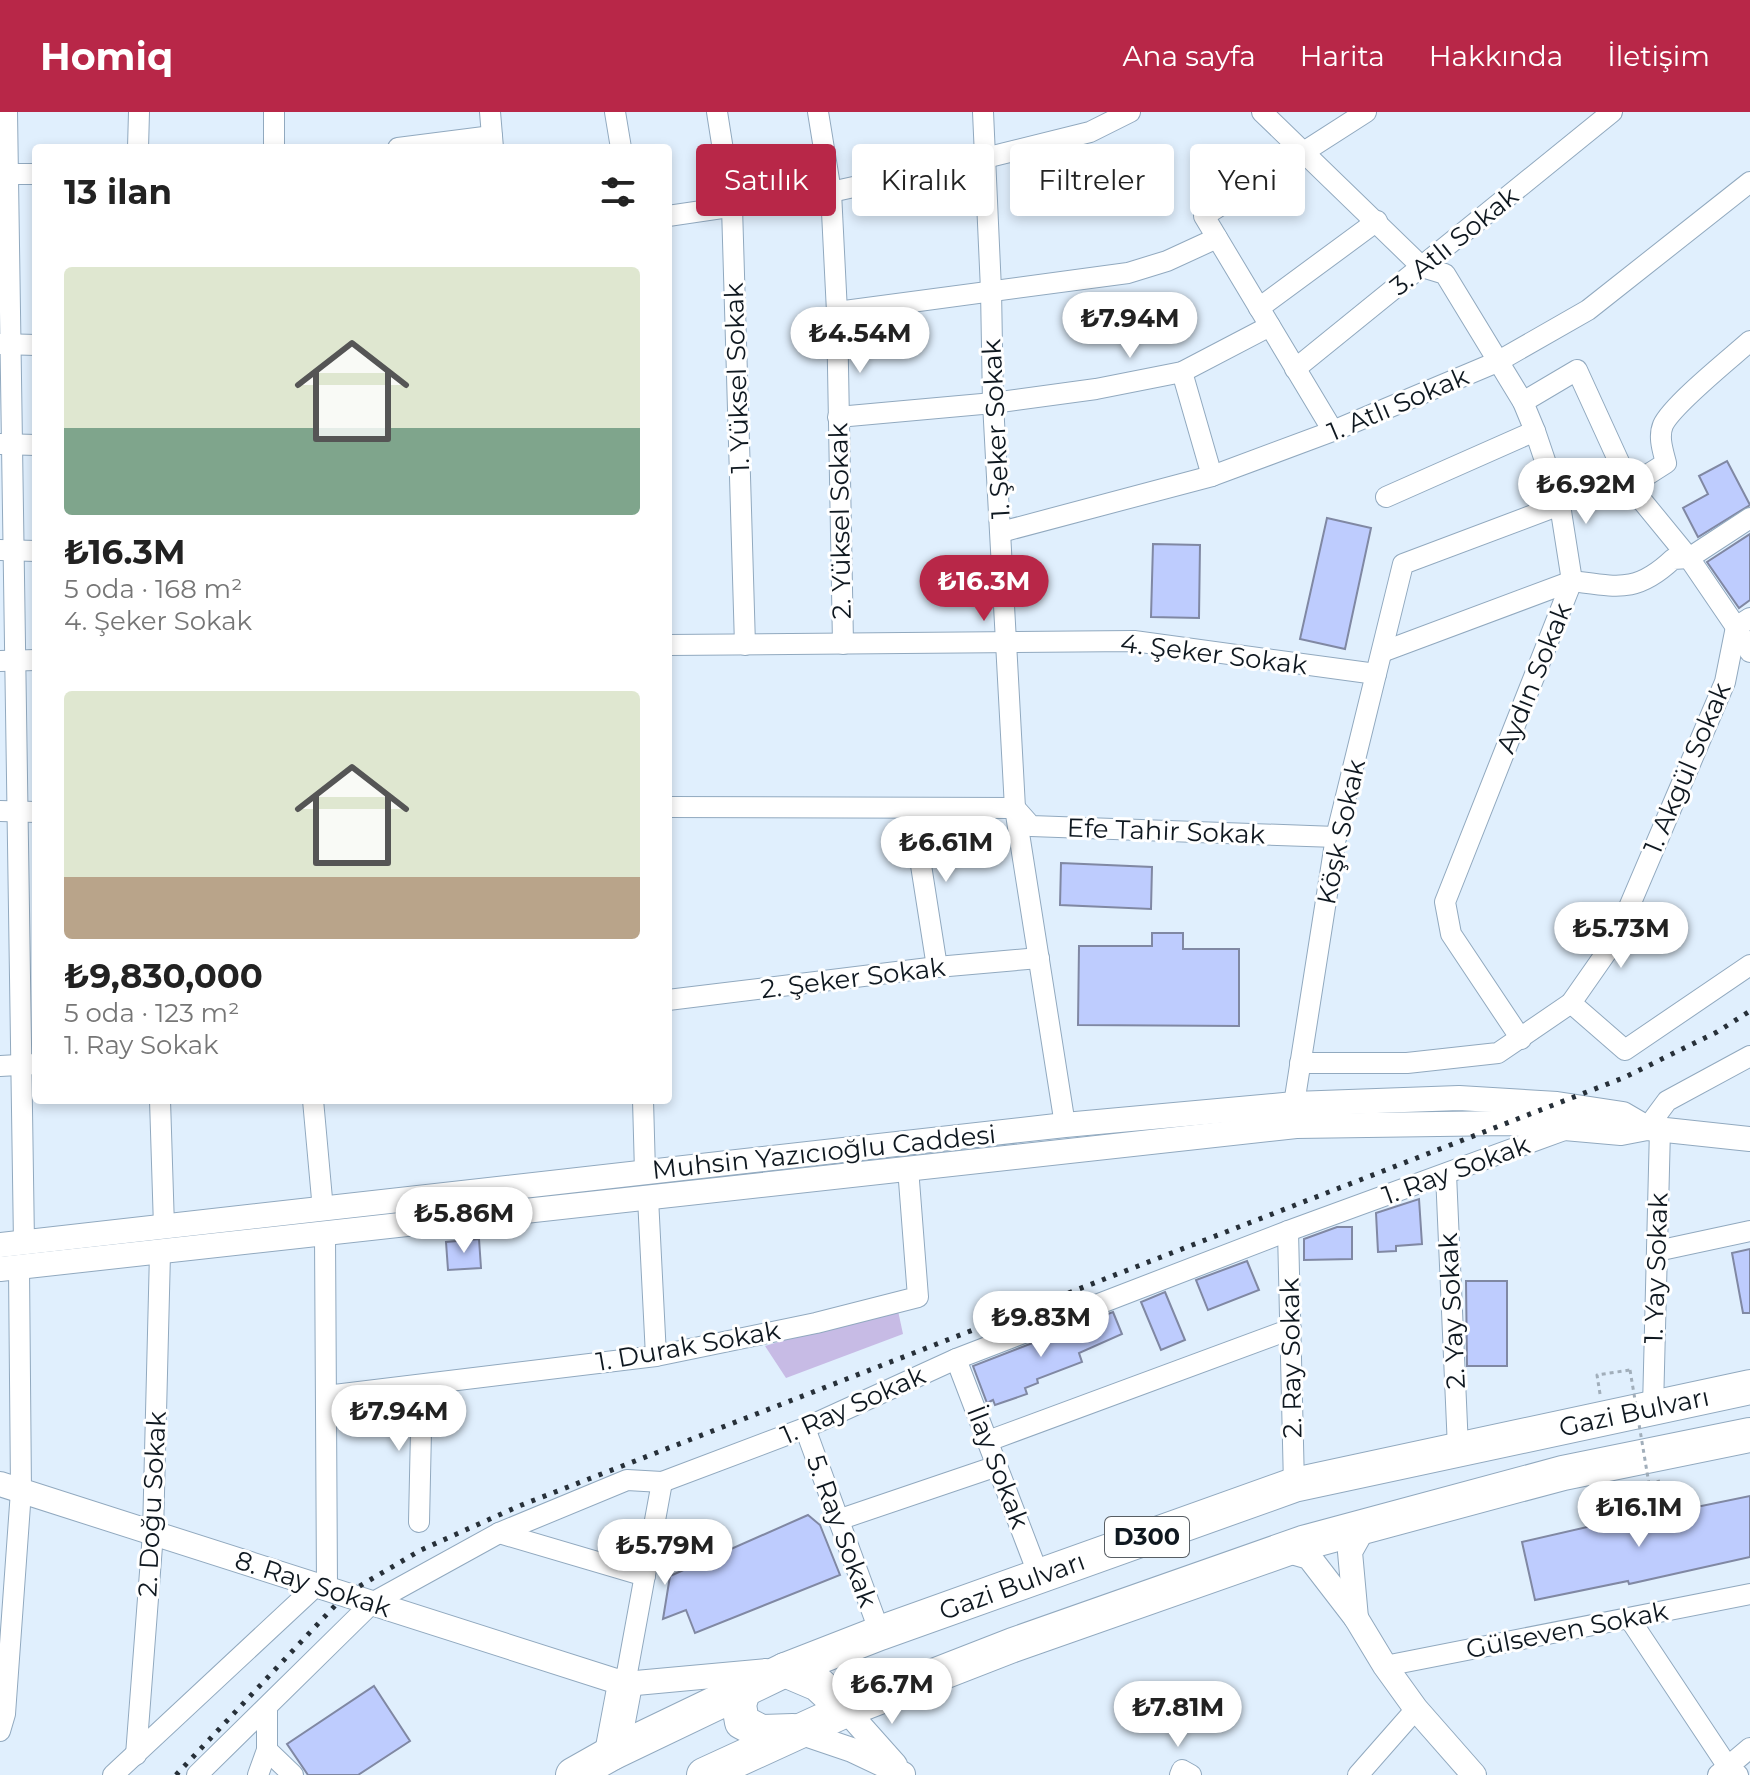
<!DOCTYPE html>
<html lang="tr">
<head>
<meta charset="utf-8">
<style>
  body { margin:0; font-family:Montserrat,sans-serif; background:#f6f6f6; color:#222; height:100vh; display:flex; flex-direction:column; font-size:30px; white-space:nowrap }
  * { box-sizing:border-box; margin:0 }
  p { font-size:26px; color:#767676 }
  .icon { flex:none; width:44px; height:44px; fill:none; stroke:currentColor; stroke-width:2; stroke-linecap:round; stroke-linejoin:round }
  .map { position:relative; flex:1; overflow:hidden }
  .details { position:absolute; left:32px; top:32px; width:640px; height:960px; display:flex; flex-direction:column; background:#fff; border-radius:8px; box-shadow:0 4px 12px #0003 }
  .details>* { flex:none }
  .hud { position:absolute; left:696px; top:32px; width:760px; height:72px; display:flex; gap:16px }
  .price { position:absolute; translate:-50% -68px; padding:0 18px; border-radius:28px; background:#fff; color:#222; font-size:26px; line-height:52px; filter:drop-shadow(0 2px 4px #0008) }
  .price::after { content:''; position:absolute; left:50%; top:48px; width:24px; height:18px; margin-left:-12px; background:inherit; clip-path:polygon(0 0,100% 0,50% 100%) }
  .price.selected { background:#b82748; color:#fff }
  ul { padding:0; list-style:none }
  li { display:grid; align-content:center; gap:16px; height:424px; padding:0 32px }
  li span { display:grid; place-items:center; height:248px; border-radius:8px; color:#555 }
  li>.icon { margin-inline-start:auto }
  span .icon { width:144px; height:144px; fill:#fffc; stroke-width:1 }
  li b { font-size:34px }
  h2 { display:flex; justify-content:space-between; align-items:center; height:96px; padding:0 32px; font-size:34px }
  .chip { padding:0 28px; border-radius:8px; background:#fff; box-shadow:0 4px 12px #0003; font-size:28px; line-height:72px }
  .chip.selected { background:#b82748; color:#fff }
  header { display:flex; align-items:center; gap:48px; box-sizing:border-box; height:112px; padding:0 40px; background:#b82748; color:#fff }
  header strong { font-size:38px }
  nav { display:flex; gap:44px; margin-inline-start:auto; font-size:28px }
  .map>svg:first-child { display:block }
</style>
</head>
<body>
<header>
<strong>Homiq</strong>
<nav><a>Ana sayfa</a><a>Harita</a><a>Hakkında</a><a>İletişim</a></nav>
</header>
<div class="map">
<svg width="1750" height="1663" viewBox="0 0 1750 1663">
  <rect width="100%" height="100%" fill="#e0effd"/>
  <!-- green -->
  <polygon fill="#c7bbe5" points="897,1194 903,1222 786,1266 765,1234"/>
  <!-- building -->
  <g fill="#beccfe" stroke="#8088a3" stroke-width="2">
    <polygon points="1727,349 1750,393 1698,425 1683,396 1708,382 1699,364"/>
    <polygon points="1327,406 1371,416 1345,537 1300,527"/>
    <polygon points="1750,422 1750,488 1739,496 1707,450"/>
    <polygon points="1153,432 1200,433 1199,506 1151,505"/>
    <polygon points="1061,751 1152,755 1151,797 1060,793"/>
    <polygon points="1152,821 1183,821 1183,837 1239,837 1239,914 1078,913 1079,834 1152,834"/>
    <polygon points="1419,1087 1422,1132 1396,1134 1396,1139 1378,1140 1376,1101"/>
    <polygon points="1337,1115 1352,1115 1352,1147 1304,1148 1304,1127"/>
    <polygon points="479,1127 481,1156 448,1158 446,1130"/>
    <polygon points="1750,1137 1750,1201 1743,1201 1732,1141"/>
    <polygon points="1247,1149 1259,1178 1208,1198 1196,1168"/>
    <polygon points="1466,1169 1507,1169 1507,1254 1467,1254"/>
    <polygon points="1165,1180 1185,1228 1161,1238 1141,1190"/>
    <polygon points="1113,1200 1122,1222 1079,1241 1082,1250 1037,1267 1038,1271 1025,1276 1027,1282 995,1293 993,1288 987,1291 973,1254"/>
    <polygon points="1750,1384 1750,1445 1629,1472 1628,1469 1535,1488 1522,1430 1609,1410 1609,1413"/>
    <polygon points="808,1403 820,1413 840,1463 695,1521 686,1498 663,1507 670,1464"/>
    <polygon points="374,1574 410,1629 358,1663 308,1663 287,1632"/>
  </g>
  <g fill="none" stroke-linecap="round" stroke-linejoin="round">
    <defs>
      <g id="minor">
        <polyline points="7,0 24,1131"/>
        <polyline points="490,0 493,36"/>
        <polyline points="615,0 621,36"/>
        <polyline points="717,0 732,95 745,533"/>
        <polyline points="818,0 831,80 837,200 843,532"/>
        <polyline points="983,0 991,178 993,291 1015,696 1065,1013"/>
        <polyline points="1262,0 1422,155 1445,162 1523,290 1535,319 1560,393 1572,469 1445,790 1451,822 1521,927"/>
        <polyline points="138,36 139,0"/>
        <polyline points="274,36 274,0"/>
        <polyline points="398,36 492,24"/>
        <polyline points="0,62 36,62"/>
        <polyline points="668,104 831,80 985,46 1090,20 1130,0"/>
        <polyline points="1259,196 1377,109"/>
        <polyline points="837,200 1128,161 1167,149 1217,126"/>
        <polyline points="0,232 36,233"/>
        <polyline points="1295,257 1612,0"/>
        <polyline points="1182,260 1212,364"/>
        <polyline points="1523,290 1577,258 1630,374 1689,446 1736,515 1750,540"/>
        <polyline points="838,305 993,291 1096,277 1182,260 1270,214"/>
        <polyline points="1333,319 1204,104 1366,0"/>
        <polyline points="0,332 36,333"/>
        <path d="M1630,374L1666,351C1663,339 1658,325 1663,313C1672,293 1731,246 1750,229"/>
        <polyline points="1386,385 1535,319"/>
        <polyline points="1001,420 1212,364 1333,319 1497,250 1588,198 1750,70"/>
        <polyline points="0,438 36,439"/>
        <polyline points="668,533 1134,529 1376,562"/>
        <path d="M1382,540L1572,469C1619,475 1637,481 1673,447L1689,446L1750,406"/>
        <polyline points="0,549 36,548"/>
        <polyline points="668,695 1015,696 1031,714 1336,725"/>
        <polyline points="912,696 937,855"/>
        <polyline points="0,699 36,700"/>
        <polyline points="668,888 937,855 1039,846"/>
        <polyline points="1571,891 1625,938 1750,853"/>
        <polyline points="1300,951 1407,951 1498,941 1571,891 1615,828 1725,570 1736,515 1750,506"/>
        <polyline points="0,954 36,952"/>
        <polyline points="160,988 164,1115"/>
        <polyline points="313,988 323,1098"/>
        <polyline points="643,988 645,1060"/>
        <polyline points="1294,992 1336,725 1403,452 1560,393"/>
        <polyline points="1647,1016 1667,989 1750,944"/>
        <polyline points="1446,1062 1458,1336"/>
        <polyline points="648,1086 656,1244"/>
        <polyline points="1288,1119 1294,1373"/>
        <polyline points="325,1123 327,1476"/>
        <polyline points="1657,1139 1750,1119"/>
        <polyline points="956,1247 1039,1464"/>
        <polyline points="326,1284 656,1244 816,1211 918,1185 908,1056"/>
        <polyline points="1653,1296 1660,1017"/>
        <polyline points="805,1316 880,1521"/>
        <polyline points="988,1329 1291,1217"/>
        <polyline points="838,1408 997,1354"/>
        <polyline points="419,1410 422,1273"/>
        <polyline points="499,1421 645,1464"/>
        <polyline points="1629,1506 1728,1655 1738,1663"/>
        <polyline points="1385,1554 1750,1482"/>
        <polyline points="625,1572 662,1370"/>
        <polyline points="0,1619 5,1602 21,1379 19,1156"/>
        <polyline points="267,1638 293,1663"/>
        <polyline points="136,1643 153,1421 160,1141"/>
        <polyline points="113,1663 317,1473"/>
        <polyline points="197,1663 372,1491 499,1421 627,1368 662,1370 805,1316 956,1247 1288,1119 1567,1017"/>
        <polyline points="258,1663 267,1638 267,1596"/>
        <polyline points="1180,1663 1182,1658 1191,1663"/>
        <polyline points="1358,1663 1416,1597"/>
        <polyline points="1718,1663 1750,1636"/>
      </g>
      <g id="tertiary">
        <polyline points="0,1133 1065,1013 1294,992 1459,986 1557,992 1623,1002 1647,1016"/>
        <polyline points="0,1157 1296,1014 1509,1011 1621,1021 1647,1016 1750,1027"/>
        <polyline points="0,1372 625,1572 766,1559"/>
        <polyline points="1285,1438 1309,1445 1356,1506 1385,1554 1416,1597 1474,1663"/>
        <polyline points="1356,1506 1350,1440 1364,1415"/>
        <polyline points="846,1598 895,1653"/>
        <polyline points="796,1619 852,1638 903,1662"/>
      </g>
      <g id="trunk">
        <polyline points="785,1558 818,1572 846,1598"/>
        <polyline points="744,1576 739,1593 742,1610 761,1620 793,1619"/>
        <polyline points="612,1641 625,1572"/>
        <polyline points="573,1663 612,1641 785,1558 880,1521 1294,1373 1750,1275"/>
        <polyline points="704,1663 846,1598 1013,1533 1303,1431 1563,1361 1750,1323"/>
      </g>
    </defs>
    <!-- minor casing -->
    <use href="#minor" stroke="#91a9bf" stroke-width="22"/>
    <!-- tertiary casing -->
    <use href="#tertiary" stroke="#91a9bf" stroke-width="26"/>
    <!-- trunk casing -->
    <use href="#trunk" stroke="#91a9bf" stroke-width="36"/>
    <!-- path -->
    <g stroke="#a1aeba" stroke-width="3" stroke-dasharray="4 4" stroke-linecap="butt">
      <polyline points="1600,1282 1597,1263 1630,1258"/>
      <polyline points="1649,1372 1660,1369"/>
    </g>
    <!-- minor -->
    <use href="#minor" stroke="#fff" stroke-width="20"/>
    <!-- tertiary -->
    <use href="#tertiary" stroke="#fff" stroke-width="24"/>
    <!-- trunk -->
    <use href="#trunk" stroke="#fff" stroke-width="34"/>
    <!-- rail -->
    <polyline stroke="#273039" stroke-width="5" stroke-dasharray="4 8" stroke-linecap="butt" points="176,1663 346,1482 421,1438 519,1394 1623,966 1717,920 1750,899"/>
    <!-- path-bridge -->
    <polyline stroke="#a1aeba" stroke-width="3" stroke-dasharray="4 4" stroke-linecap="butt" points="1630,1258 1649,1372"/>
  </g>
  <g text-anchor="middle" stroke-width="6" stroke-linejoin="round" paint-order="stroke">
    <!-- shield labels -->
    <rect fill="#fff" stroke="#575d63" stroke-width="2" x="1105" y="1405" width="84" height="40" rx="6"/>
    <g font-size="24" font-weight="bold" fill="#0f1820">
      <text x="1147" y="1433">D300</text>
    </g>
    <!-- street labels -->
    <g font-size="26" fill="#0f1820" stroke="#fff">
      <text transform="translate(1454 129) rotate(-39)" y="9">3. Atlı Sokak</text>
      <text transform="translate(737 266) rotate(-92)" y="9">1. Yüksel Sokak</text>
      <text transform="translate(1398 292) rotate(-23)" y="9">1. Atlı Sokak</text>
      <text transform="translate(996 317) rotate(-93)" y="9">1. Şeker Sokak</text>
      <text transform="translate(840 409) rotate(-91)" y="9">2. Yüksel Sokak</text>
      <text transform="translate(1214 542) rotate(7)" y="9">4. Şeker Sokak</text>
      <text transform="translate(1534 566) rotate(-68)" y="9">Aydın Sokak</text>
      <text transform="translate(1687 656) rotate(-67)" y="9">1. Akgül Sokak</text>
      <text transform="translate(1166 719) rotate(2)" y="9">Efe Tahir Sokak</text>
      <text transform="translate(1341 720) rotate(-78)" y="9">Köşk Sokak</text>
      <text transform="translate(853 866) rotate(-7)" y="9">2. Şeker Sokak</text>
      <text transform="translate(824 1040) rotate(-6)" y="9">Muhsin Yazıcıoğlu Caddesi</text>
      <text transform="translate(1456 1058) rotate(-20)" y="9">1. Ray Sokak</text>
      <text transform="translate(1656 1156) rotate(-88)" y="9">1. Yay Sokak</text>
      <text transform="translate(1452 1199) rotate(-93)" y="9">2. Yay Sokak</text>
      <text transform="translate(688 1234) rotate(-10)" y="9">1. Durak Sokak</text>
      <text transform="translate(1291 1246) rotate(-91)" y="9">2. Ray Sokak</text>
      <text transform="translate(853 1293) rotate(-24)" y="9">1. Ray Sokak</text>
      <text transform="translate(1634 1300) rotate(-12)" y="9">Gazi Bulvarı</text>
      <text transform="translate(998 1355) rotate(69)" y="9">İlay Sokak</text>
      <text transform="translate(152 1392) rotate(-87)" y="9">2. Doğu Sokak</text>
      <text transform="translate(842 1419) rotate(70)" y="9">5. Ray Sokak</text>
      <text transform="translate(313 1472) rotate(18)" y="9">8. Ray Sokak</text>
      <text transform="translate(1012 1474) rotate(-20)" y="9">Gazi Bulvarı</text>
      <text transform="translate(1567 1518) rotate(-11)" y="9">Gülseven Sokak</text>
    </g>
  </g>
</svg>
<b class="price" style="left:1130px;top:248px">₺7.94M</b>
<b class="price" style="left:860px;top:263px">₺4.54M</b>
<b class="price" style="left:1586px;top:414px">₺6.92M</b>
<b class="price selected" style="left:984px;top:511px">₺16.3M</b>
<b class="price" style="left:946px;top:772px">₺6.61M</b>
<b class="price" style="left:1621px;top:858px">₺5.73M</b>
<b class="price" style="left:464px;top:1143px">₺5.86M</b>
<b class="price" style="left:1041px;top:1247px">₺9.83M</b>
<b class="price" style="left:399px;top:1341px">₺7.94M</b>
<b class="price" style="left:1639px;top:1437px">₺16.1M</b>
<b class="price" style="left:665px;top:1475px">₺5.79M</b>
<b class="price" style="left:892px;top:1614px">₺6.7M</b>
<b class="price" style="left:1178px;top:1637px">₺7.81M</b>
<div class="hud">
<a class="chip selected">Satılık</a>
<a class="chip">Kiralık</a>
<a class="chip">Filtreler</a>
<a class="chip">Yeni</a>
</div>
<section class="details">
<h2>13 ilan<svg class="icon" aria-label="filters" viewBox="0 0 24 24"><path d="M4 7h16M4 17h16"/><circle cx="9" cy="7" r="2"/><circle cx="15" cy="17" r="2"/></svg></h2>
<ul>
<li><span style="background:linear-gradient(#dfe7d0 65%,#7fa58c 0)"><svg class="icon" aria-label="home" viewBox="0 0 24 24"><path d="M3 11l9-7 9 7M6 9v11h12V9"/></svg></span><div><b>₺16.3M</b><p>5 oda · 168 m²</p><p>4. Şeker Sokak</p></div></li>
<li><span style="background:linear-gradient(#dfe7d0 75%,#b9a48a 0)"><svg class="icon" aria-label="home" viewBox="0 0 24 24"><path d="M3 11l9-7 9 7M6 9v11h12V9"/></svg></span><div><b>₺9,830,000</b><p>5 oda · 123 m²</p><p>1. Ray Sokak</p></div></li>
</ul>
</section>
</div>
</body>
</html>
